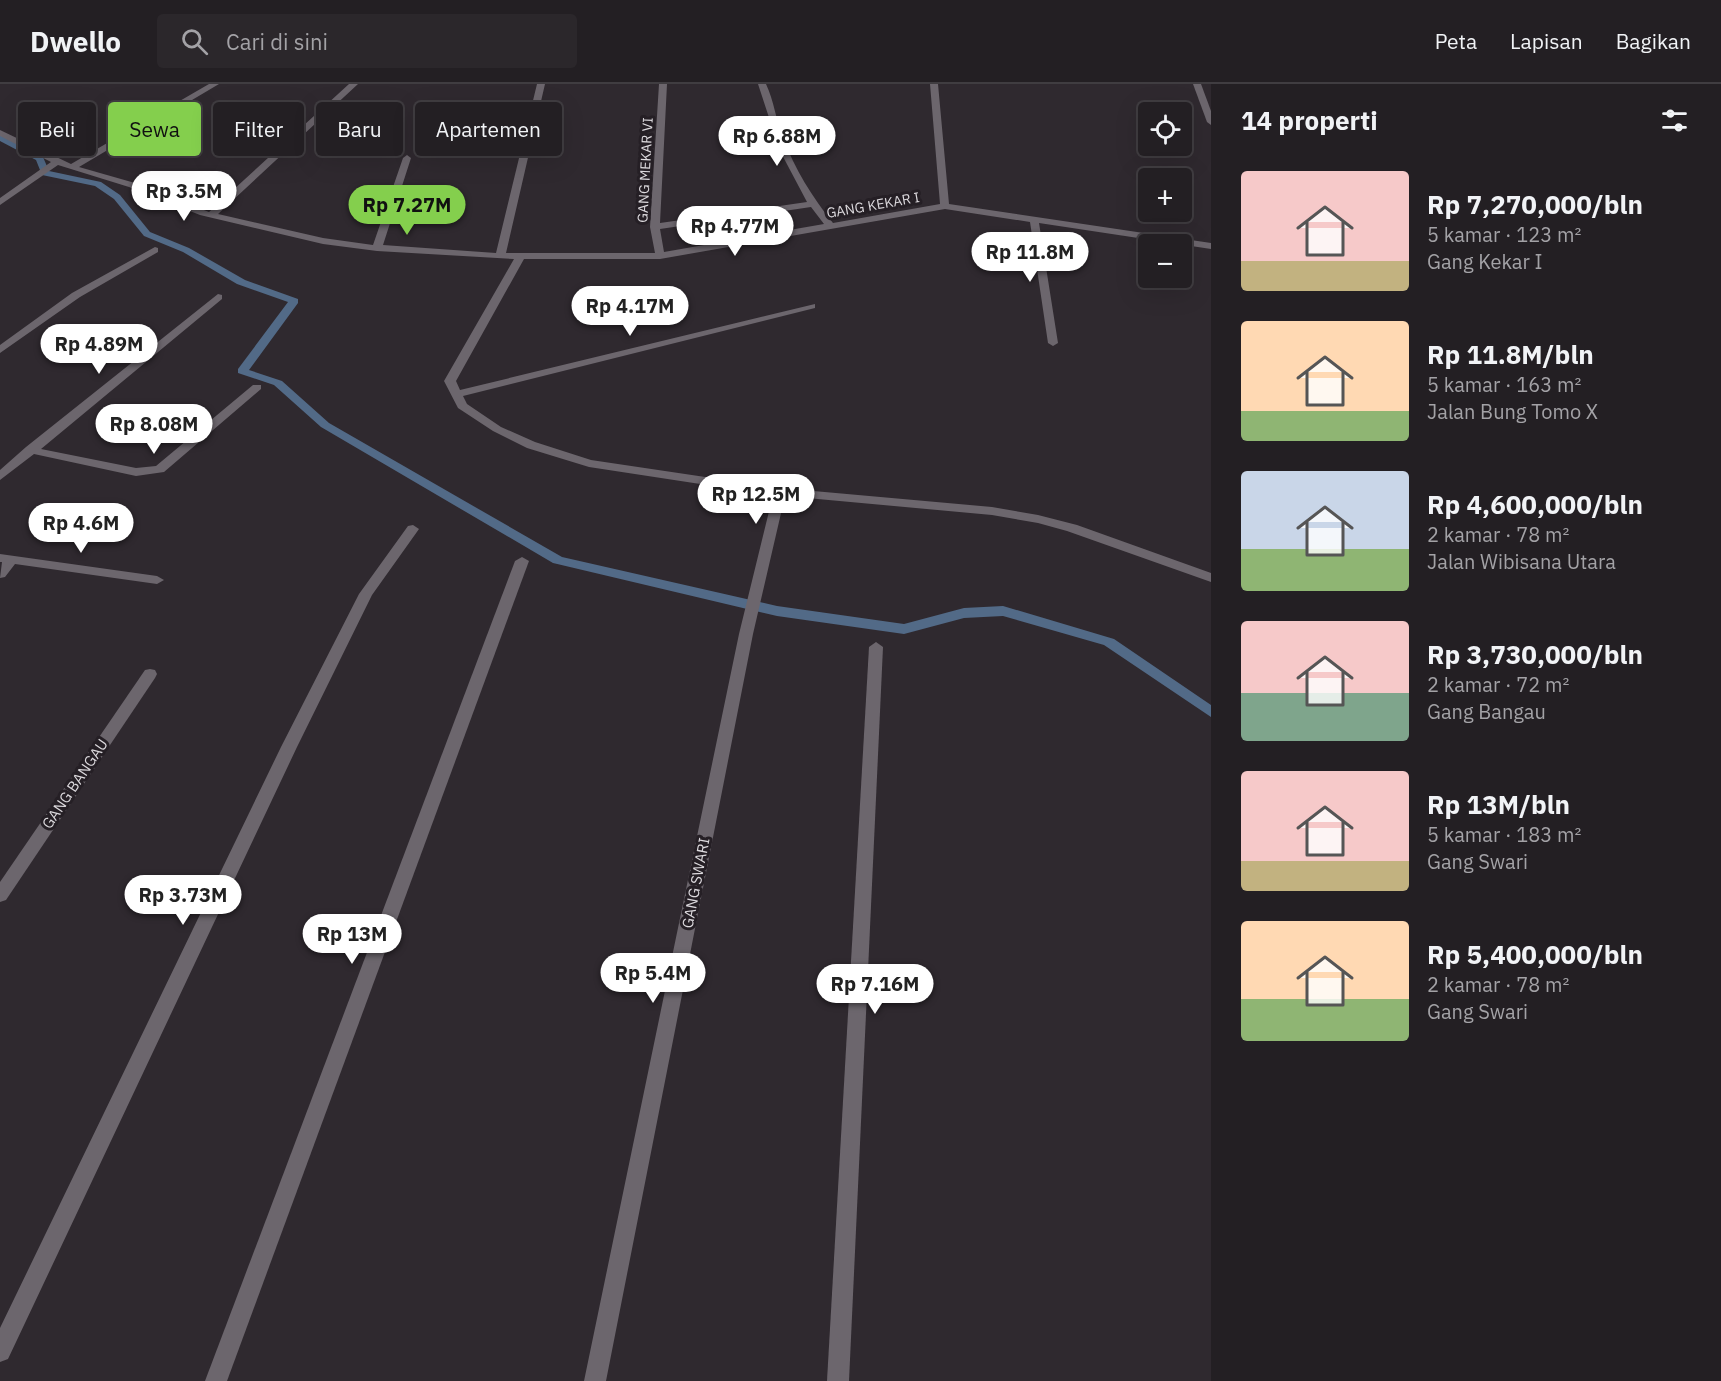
<!DOCTYPE html>
<html lang="id">
<head>
<meta charset="utf-8">
<style>
  body { margin:0; font-family:"IBM Plex Sans",sans-serif; background:#2b272b; color:#f1f3f6; height:100vh; display:flex; flex-direction:column; font-size:22px; white-space:nowrap }
  * { box-sizing:border-box; margin:0 }
  p { font-size:20px; color:#a3a2a6 }
  .icon { flex:none; width:33px; height:33px; fill:none; stroke:currentColor; stroke-width:2; stroke-linecap:round; stroke-linejoin:round }
  .map { position:relative; flex:1; overflow:hidden }
  .sheet { display:flex; flex-direction:column; background:#231f23; width:510px }
  .sheet>* { flex:none }
  .top-card { position:absolute; left:18px; top:18px; width:570px; height:54px; display:flex; gap:12px }
  .buttons { position:absolute; left:1138px; top:18px; display:grid; gap:12px }
  .buttons a { display:grid; place-items:center; width:54px; height:54px; border-radius:6px; background:#231f23; box-shadow:0 6px 24px #0002,0 0 0 2px #403d41; font-size:30px }
  .price { position:absolute; translate:-50% -51px; padding:0 14px; border-radius:21px; background:#fff; color:#222; font-size:20px; line-height:39px; filter:drop-shadow(0 2px 3px #0008) }
  .price::after { content:''; position:absolute; left:50%; top:36px; width:18px; height:14px; margin-left:-9px; background:inherit; clip-path:polygon(0 0,100% 0,50% 100%) }
  .price.selected { background:#84cf4d; color:#111 }
  ul { padding:0; list-style:none }
  li { display:flex; align-items:center; gap:18px; height:150px; padding:0 30px }
  li span { display:grid; place-items:center; flex:none; width:168px; height:120px; border-radius:6px; color:#555 }
  li>.icon { margin-inline-start:auto }
  span .icon { width:72px; height:72px; fill:#fffc; stroke-width:1 }
  li b { font-size:26px }
  h2 { display:flex; justify-content:space-between; align-items:center; height:72px; padding:0 30px; font-size:26px }
  .pill { padding:0 21px; border-radius:6px; background:#231f23; box-shadow:0 6px 24px #0002,0 0 0 2px #403d41; font-size:21px; line-height:54px }
  .pill.selected { background:#84cf4d; color:#111 }
  header { display:flex; align-items:center; gap:36px; box-sizing:border-box; height:84px; padding:0 30px; background:#231f23; border-bottom:2px solid #403d41 }
  header strong { font-size:28px }
  nav { display:flex; gap:33px; margin-inline-start:auto; font-size:21px }
  .search { width:420px; height:54px; background:#2b272b; display:flex; align-items:center; gap:15px; box-sizing:border-box; padding:0 21px; border-radius:6px; color:#a3a2a6; font-size:22px }
  main { display:flex; flex:1; min-height:0 }
  .map>svg:first-child { display:block }
</style>
</head>
<body>
<header>
<strong>Dwello</strong>
<div class="search"><svg class="icon" aria-label="search" viewBox="0 0 24 24"><circle cx="10" cy="10" r="6"/><path d="M15 15l6 6"/></svg>Cari di sini</div>
<nav><a>Peta</a><a>Lapisan</a><a>Bagikan</a></nav>
</header>
<main>
<div class="map">
<svg width="1211" height="1297" viewBox="0 0 1211 1297">
  <rect width="100%" height="100%" fill="#2f292f"/>
  <g fill="none" stroke-linecap="round" stroke-linejoin="round">
    <!-- stream -->
    <polygon fill="#526a87" fill-rule="evenodd" points="0,51 43,73 49,87 101,98 120,111 150,148 189,164 245,196 298,215 298,219 249,286 282,297 329,339 562,473 777,522 904,540 964,524 1003,522 1114,555 1211,621 1211,633 1104,561 1003,532 964,534 904,550 777,532 553,479 321,343 274,301 238,289 238,285 288,218 237,200 183,168 144,152 114,115 95,102 42,91 36,76 0,57"/>
    <!-- minor -->
    <g fill="#6c666d" fill-rule="evenodd">
      <path d="M209,0H219L79,83L135,99L209,128L349,0H358L218,130L323,154L373,161L403,74L407,71L411,74L383,161L496,169L537,0H545L506,169H655L650,143L659,0H667L660,139L807,118L780,67L758,0H766C774,17 776,36 783,54C795,85 812,113 833,139L940,120L930,0H938L949,120L1211,159V165L1039,139L1058,259L1053,262L1048,259L1030,138L945,125L660,175H524L456,297L460,306L815,220V224L463,312L467,320L501,343L535,358L591,376L780,404L992,423L1038,431L1077,441L1211,489V498L1067,447L1038,439L992,431L785,412L753,550L606,1297H584L739,550L773,411L589,383L527,364L493,347L458,324L444,297L514,175L377,167L323,160L200,131L129,103L58,81L0,121V114L51,78L0,52V46L71,80ZM811,123L824,140L664,168L660,145Z"/>
      <polygon points="1193,0 1201,0 1211,27 1211,41 1207,38"/>
      <polygon points="155,163 158,164 158,168 80,213 0,269 0,261 72,209"/>
      <polygon points="218,210 222,211 222,215 41,365 136,384 156,382 253,301 261,301 261,305 164,388 136,392 34,370 0,396 0,386 26,363"/>
      <polygon points="413,441 419,445 372,511 297,663 8,1275 0,1278 0,1244 281,663 359,510 408,442"/>
      <polygon points="0,470 157,492 164,496 157,500 15,480 5,493 0,494 2,478 0,478"/>
      <polygon points="522,473 529,477 227,1297 205,1297 515,477"/>
      <polygon points="876,558 883,563 849,1297 827,1297 869,563"/>
      <polygon points="150,585 155,586 157,590 155,594 6,816 0,818 0,798 145,586"/>
    </g>
  </g>
  <g text-anchor="middle" stroke-width="6" stroke-linejoin="round" paint-order="stroke">
    <!-- far-street labels -->
    <g font-size="14" fill="#dcd9dd" stroke="#251f25">
      <text transform="translate(645 86) rotate(-87)" y="5">GANG MEKAR VI</text>
      <text transform="translate(873 121) rotate(-10)" y="5">GANG KEKAR I</text>
    </g>
    <!-- street labels -->
    <g font-size="15" fill="#dcd9dd" stroke="#251f25">
      <text transform="translate(75 700) rotate(-56)" y="5">GANG BANGAU</text>
      <text transform="translate(696 799) rotate(-79)" y="5">GANG SWARI</text>
    </g>
  </g>
</svg>
<div class="buttons">
<a><svg class="icon" aria-label="locate" viewBox="0 0 24 24"><circle cx="12" cy="12" r="6"/><path d="M12 2v4M12 18v4M2 12h4M18 12h4"/></svg></a>
<a>+</a>
<a>−</a>
</div>
<b class="price" style="left:777px;top:83px">Rp 6.88M</b>
<b class="price" style="left:184px;top:138px">Rp 3.5M</b>
<b class="price selected" style="left:407px;top:152px">Rp 7.27M</b>
<b class="price" style="left:735px;top:173px">Rp 4.77M</b>
<b class="price" style="left:1030px;top:199px">Rp 11.8M</b>
<b class="price" style="left:630px;top:253px">Rp 4.17M</b>
<b class="price" style="left:99px;top:291px">Rp 4.89M</b>
<b class="price" style="left:154px;top:371px">Rp 8.08M</b>
<b class="price" style="left:756px;top:441px">Rp 12.5M</b>
<b class="price" style="left:81px;top:470px">Rp 4.6M</b>
<b class="price" style="left:183px;top:842px">Rp 3.73M</b>
<b class="price" style="left:352px;top:881px">Rp 13M</b>
<b class="price" style="left:653px;top:920px">Rp 5.4M</b>
<b class="price" style="left:875px;top:931px">Rp 7.16M</b>
<div class="top-card">
<a class="pill">Beli</a>
<a class="pill selected">Sewa</a>
<a class="pill">Filter</a>
<a class="pill">Baru</a>
<a class="pill">Apartemen</a>
</div>
</div>
<section class="sheet">
<h2>14 properti<svg class="icon" aria-label="filters" viewBox="0 0 24 24"><path d="M4 7h16M4 17h16"/><circle cx="9" cy="7" r="2"/><circle cx="15" cy="17" r="2"/></svg></h2>
<ul>
<li><span style="background:linear-gradient(#f6c9c9 75%,#c2b280 0)"><svg class="icon" aria-label="home" viewBox="0 0 24 24"><path d="M3 11l9-7 9 7M6 9v11h12V9"/></svg></span><div><b>Rp 7,270,000/bln</b><p>5 kamar · 123 m²</p><p>Gang Kekar I</p></div></li>
<li><span style="background:linear-gradient(#ffd9b3 75%,#8fb573 0)"><svg class="icon" aria-label="home" viewBox="0 0 24 24"><path d="M3 11l9-7 9 7M6 9v11h12V9"/></svg></span><div><b>Rp 11.8M/bln</b><p>5 kamar · 163 m²</p><p>Jalan Bung Tomo X</p></div></li>
<li><span style="background:linear-gradient(#c9d6e8 65%,#8fb573 0)"><svg class="icon" aria-label="home" viewBox="0 0 24 24"><path d="M3 11l9-7 9 7M6 9v11h12V9"/></svg></span><div><b>Rp 4,600,000/bln</b><p>2 kamar · 78 m²</p><p>Jalan Wibisana Utara</p></div></li>
<li><span style="background:linear-gradient(#f6c9c9 60%,#7fa58c 0)"><svg class="icon" aria-label="home" viewBox="0 0 24 24"><path d="M3 11l9-7 9 7M6 9v11h12V9"/></svg></span><div><b>Rp 3,730,000/bln</b><p>2 kamar · 72 m²</p><p>Gang Bangau</p></div></li>
<li><span style="background:linear-gradient(#f6c9c9 75%,#c2b280 0)"><svg class="icon" aria-label="home" viewBox="0 0 24 24"><path d="M3 11l9-7 9 7M6 9v11h12V9"/></svg></span><div><b>Rp 13M/bln</b><p>5 kamar · 183 m²</p><p>Gang Swari</p></div></li>
<li><span style="background:linear-gradient(#ffd9b3 65%,#8fb573 0)"><svg class="icon" aria-label="home" viewBox="0 0 24 24"><path d="M3 11l9-7 9 7M6 9v11h12V9"/></svg></span><div><b>Rp 5,400,000/bln</b><p>2 kamar · 78 m²</p><p>Gang Swari</p></div></li>
</ul>
</section>
</main>
</body>
</html>
